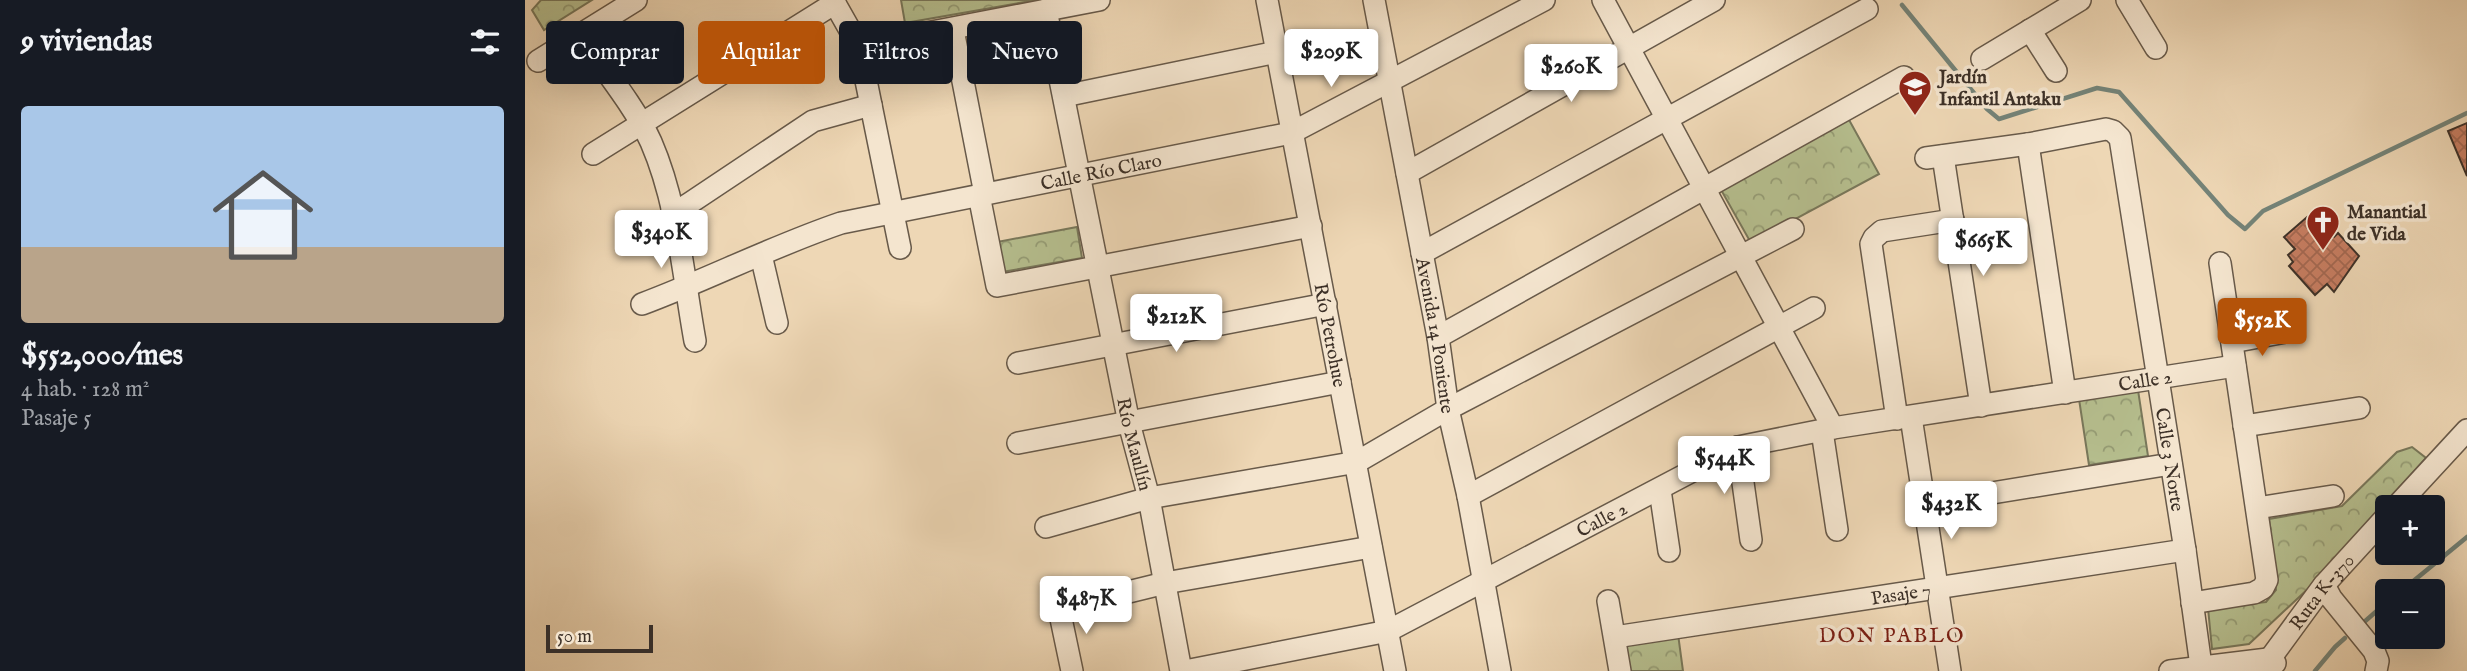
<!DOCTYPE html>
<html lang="es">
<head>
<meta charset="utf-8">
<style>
  body { margin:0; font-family:"IM FELL English",serif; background:#20242c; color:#f1f3f6; height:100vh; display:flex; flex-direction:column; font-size:26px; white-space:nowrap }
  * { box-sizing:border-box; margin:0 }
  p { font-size:23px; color:#9ea1a6 }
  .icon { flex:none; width:38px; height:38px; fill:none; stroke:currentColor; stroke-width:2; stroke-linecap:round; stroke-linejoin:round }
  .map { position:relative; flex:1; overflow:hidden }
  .drawer { display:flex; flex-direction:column; background:#171b24; width:525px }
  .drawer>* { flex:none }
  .guide { position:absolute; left:21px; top:21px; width:665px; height:63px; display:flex; gap:14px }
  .tools { position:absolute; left:1850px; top:495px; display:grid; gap:14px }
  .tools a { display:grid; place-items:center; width:70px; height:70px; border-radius:7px; background:#171b24; box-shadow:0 7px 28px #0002; font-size:35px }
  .scale { position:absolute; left:21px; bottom:18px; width:107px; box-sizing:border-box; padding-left:7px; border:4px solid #3c3027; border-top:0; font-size:19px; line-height:24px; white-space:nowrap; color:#3c3027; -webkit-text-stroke:5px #f4e5cf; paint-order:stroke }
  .price { position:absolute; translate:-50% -60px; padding:0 16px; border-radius:7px; background:#fff; color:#222; font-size:23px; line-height:46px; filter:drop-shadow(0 2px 4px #0008) }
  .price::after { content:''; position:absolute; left:50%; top:42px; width:21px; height:16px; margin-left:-10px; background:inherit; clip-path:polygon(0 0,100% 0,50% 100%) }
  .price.current { background:#b45309; color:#fff }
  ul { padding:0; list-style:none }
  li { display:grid; align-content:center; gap:14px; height:371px; padding:0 21px }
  li span { display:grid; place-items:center; height:217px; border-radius:7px; color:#555 }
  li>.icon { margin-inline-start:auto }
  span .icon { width:126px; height:126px; fill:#fffc; stroke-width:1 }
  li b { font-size:30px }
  h2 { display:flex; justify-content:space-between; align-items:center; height:84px; padding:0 21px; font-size:30px }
  .pill { padding:0 24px; border-radius:7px; background:#171b24; box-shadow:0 7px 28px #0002; font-size:24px; line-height:63px }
  .pill.current { background:#b45309; color:#fff }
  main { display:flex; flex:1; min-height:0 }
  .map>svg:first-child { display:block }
</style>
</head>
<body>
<main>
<section class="drawer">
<h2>9 viviendas<svg class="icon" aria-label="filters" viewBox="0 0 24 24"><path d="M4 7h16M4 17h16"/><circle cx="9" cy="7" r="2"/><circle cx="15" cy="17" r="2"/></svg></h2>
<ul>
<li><span style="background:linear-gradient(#a9c7e8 65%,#b9a48a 0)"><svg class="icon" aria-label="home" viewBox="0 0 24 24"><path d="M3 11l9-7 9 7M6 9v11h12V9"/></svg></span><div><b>$552,000/mes</b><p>4 hab. · 128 m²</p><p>Pasaje 5</p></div></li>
</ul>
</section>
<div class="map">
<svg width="1942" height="671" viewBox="0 0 1942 671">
  <defs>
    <pattern id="park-crowns" width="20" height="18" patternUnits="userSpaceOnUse" patternTransform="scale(1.75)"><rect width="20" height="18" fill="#b6bf8f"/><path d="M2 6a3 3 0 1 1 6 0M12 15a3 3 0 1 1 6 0" fill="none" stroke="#959c75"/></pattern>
    <pattern id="building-cross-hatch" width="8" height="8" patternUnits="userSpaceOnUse" patternTransform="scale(1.75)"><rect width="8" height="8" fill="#c77d61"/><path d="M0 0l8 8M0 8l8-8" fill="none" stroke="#a36750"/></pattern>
  </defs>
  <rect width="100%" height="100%" fill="#eed7b5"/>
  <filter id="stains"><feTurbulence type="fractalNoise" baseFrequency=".00286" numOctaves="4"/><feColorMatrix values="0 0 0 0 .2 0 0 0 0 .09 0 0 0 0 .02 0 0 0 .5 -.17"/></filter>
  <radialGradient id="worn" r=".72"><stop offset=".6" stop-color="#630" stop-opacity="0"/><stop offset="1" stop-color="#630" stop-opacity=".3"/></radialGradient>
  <!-- park -->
  <g fill="url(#park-crowns)" stroke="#79785b" stroke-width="2">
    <polygon points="16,0 67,0 19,30 7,10"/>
    <polygon points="376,0 511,0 380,23"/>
    <polygon points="1323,118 1354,174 1226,243 1195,188"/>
    <polygon points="552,227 557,258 477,272 472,242"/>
    <polygon points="1613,390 1623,456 1564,465 1554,399"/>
    <polygon points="1887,447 1901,458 1787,585 1724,644 1687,649 1683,608 1741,602 1751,590 1744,519 1817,506 1872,452"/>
    <polygon points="1153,634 1158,671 1103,671 1099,642"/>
  </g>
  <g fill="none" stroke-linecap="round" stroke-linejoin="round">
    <!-- stream -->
    <g stroke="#748378" stroke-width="4.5">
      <polyline points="1377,5 1462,109 1474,119 1572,88 1594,92 1703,215 1720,229 1738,211 1942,113"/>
      <polyline points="1875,592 1942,537"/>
      <polyline points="1838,623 1862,602"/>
      <polyline points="1790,671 1810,647 1820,638"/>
    </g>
  </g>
  <!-- building -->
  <g fill="url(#building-cross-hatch)" stroke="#3c3027" stroke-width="2">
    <polygon points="1942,123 1942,176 1923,131"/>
    <polygon points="1788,212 1809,237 1813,233 1834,256 1809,292 1802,284 1790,295 1764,266 1768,262 1763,255 1770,249 1759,237"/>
  </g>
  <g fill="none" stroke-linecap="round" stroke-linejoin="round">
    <defs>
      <g id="minor">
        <polyline points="308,0 334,46 375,248"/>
        <path id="s1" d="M742,0L870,671"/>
        <path id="s2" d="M849,0L913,337L923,409L943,496L975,671"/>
        <polyline points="1078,0 1308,428"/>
        <polyline points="1602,0 1631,48"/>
        <path id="s3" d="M521,10L604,423L624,498L656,671"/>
        <polyline points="428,30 460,194"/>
        <polyline points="1505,30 1531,71"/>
        <path d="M55,35C78,68 110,107 126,142C153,204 158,275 170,341"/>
        <polyline points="334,46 574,0"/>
        <polyline points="1457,59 1555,0"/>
        <polyline points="13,61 111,0"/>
        <polyline points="539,96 752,52"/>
        <polyline points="1503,144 1540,393"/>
        <polyline points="68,154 310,3"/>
        <polyline points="1418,156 1456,406"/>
        <path id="s4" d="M1401,158L1503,144L1581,129L1588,131L1595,138L1660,550L1676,666"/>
        <polyline points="882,173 1189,0"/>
        <polyline points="454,195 472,286 786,226"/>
        <polyline points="147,210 154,210 165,203 288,121 346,105"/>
        <polyline points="897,253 1342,9"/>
        <polyline points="236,255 252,323"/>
        <path id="s5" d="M117,304C184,279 248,246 316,223L766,133L1019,0"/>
        <polyline points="913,337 1379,77"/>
        <polyline points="1707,342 1761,332"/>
        <polyline points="493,363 801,304"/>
        <polyline points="1386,417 1425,671"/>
        <polyline points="1372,419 1346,244 1349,238 1357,231 1428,220"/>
        <polyline points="1719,426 1834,408"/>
        <polyline points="1297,431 1312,530"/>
        <polyline points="493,443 815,382"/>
        <polyline points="1213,447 1226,540"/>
        <polyline points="1135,490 1144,551"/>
        <polyline points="943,496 1289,308"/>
        <polyline points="1399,504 1646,464"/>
        <polyline points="1732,508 1808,496"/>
        <polyline points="1870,508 1942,430"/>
        <polyline points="521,527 624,498 832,462 923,409 1268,229"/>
        <polyline points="1799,585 1806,598 1849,651 1853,661 1851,671"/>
        <polyline points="1083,601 1095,671"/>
        <polyline points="1667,603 1729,593 1738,588 1742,580 1695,263"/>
        <path id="s6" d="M1090,637L1660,550"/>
        <polyline points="547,671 534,609 640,583 846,547"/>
        <path id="s7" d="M660,671L863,631L1213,447L1308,428L1710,366"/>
        <polyline points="1645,671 1743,659 1750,663"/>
        <path id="s8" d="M1736,671L1799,585L1862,516"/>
      </g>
    </defs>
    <!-- minor casing -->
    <use href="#minor" stroke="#685a4a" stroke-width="24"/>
    <!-- minor -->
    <use href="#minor" stroke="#f4e5cf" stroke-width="21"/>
  </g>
  <!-- icons -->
  <defs>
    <symbol id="school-pin" viewBox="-11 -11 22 30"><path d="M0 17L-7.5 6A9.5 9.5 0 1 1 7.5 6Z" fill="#8f2418" stroke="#f4e5cf"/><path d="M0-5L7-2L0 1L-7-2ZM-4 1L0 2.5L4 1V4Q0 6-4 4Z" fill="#fff"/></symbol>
    <symbol id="church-pin" viewBox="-11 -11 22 30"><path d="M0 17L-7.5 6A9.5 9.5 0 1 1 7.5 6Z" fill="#8f2418" stroke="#f4e5cf"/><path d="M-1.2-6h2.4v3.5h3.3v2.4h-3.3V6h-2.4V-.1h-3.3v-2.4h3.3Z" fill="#fff"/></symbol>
  </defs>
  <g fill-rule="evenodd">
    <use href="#school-pin" x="1371" y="68" width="38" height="52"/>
    <use href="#church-pin" x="1779" y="203" width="38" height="52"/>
  </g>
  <g text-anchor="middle" stroke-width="7" stroke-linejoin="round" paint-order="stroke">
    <!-- poi labels -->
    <g font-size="19" font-weight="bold" fill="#3c3027" stroke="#f4e5cf" text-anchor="start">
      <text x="1414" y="83">Jardín<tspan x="1414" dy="22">Infantil Antaku</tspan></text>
      <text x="1822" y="218">Manantial<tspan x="1822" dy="22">de Vida</tspan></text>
    </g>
    <!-- street labels -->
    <g font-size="19" fill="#3c3027" stroke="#f4e5cf">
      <text dy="7" stroke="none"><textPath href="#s5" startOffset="480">Calle Río Claro</textPath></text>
      <text dy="7" stroke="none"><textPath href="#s1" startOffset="341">Río Petrohue</textPath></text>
      <text dy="7" stroke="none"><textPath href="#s2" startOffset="341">Avenida 14 Poniente</textPath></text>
      <text dy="7" stroke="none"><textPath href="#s7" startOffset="1015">Calle 2</textPath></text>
      <text dy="7" stroke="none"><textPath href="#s3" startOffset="443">Río Maullín</textPath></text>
      <text dy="7" stroke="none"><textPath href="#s4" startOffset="525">Calle 3 Norte</textPath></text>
      <text dy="7" stroke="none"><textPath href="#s7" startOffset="448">Calle 2</textPath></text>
      <text dy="7" stroke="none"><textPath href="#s8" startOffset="100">Ruta K-370</textPath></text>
      <text dy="7" stroke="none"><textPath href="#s6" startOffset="289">Pasaje 7</textPath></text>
    </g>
    <!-- neighbourhood labels -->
    <g font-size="21" letter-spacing="2" fill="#7a1f14" stroke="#f4e5cf">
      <text x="1367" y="642">DON PABLO</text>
    </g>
  </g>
  <rect width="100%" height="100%" filter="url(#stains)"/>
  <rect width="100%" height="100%" fill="url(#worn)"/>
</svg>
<div class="tools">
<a>+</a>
<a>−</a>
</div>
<div class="scale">50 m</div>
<b class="price" style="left:806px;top:89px">$209K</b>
<b class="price" style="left:1046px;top:104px">$260K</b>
<b class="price" style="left:136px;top:270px">$340K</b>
<b class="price" style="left:1458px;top:278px">$665K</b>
<b class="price" style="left:651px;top:354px">$212K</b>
<b class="price current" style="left:1737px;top:358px">$552K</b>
<b class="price" style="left:1199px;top:496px">$544K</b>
<b class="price" style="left:1426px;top:541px">$432K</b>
<b class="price" style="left:561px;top:636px">$487K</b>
<div class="guide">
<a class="pill">Comprar</a>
<a class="pill current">Alquilar</a>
<a class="pill">Filtros</a>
<a class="pill">Nuevo</a>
</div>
</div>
</main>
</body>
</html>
